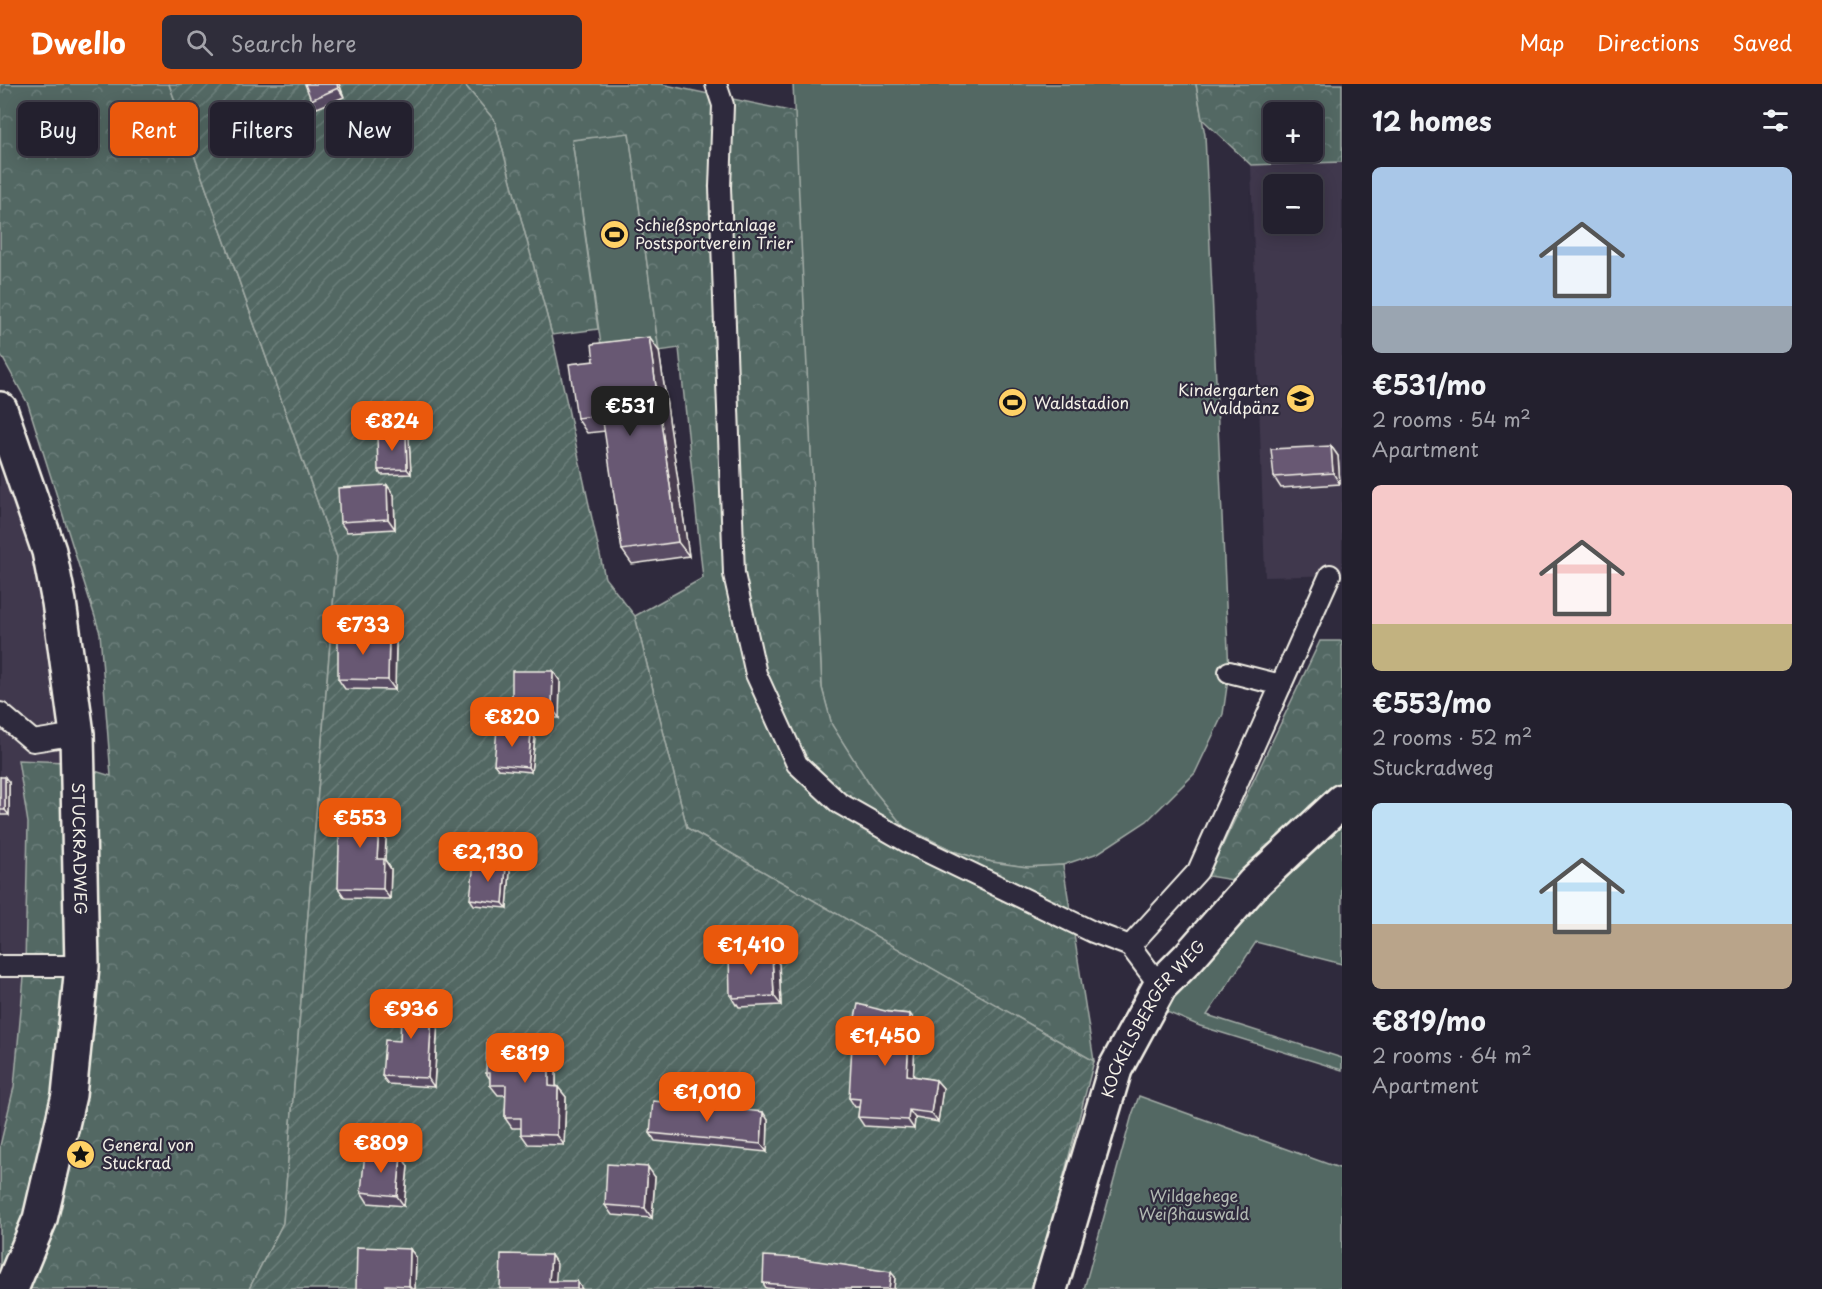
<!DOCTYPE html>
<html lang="en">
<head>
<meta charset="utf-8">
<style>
  body { margin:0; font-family:"Playpen Sans",sans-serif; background:#2f2d3a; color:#f1f3f6; height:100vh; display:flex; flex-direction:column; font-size:22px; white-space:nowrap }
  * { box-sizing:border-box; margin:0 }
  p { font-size:20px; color:#a3a3aa }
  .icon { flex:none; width:33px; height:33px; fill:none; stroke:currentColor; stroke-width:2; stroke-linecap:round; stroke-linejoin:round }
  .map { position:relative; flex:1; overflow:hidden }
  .panel { display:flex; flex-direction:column; background:#23202e; width:480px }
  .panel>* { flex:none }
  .banner { position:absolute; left:18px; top:18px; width:570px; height:54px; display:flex; gap:12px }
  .tools { position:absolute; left:1263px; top:18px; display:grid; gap:12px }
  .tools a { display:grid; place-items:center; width:60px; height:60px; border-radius:9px; background:#23202e; box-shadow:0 3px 15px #0003,0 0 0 2px #403e4a; font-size:30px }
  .price { position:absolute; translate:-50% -51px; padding:0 14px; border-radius:12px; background:#ea580c; color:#fff; font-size:20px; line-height:39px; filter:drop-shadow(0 2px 3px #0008) }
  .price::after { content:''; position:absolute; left:50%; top:36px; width:18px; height:14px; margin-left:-9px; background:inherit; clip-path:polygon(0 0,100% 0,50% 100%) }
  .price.selected { background:#222; color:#fff }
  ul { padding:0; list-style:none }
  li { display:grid; align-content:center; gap:12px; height:318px; padding:0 30px }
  li span { display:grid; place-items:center; height:186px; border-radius:9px; color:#555 }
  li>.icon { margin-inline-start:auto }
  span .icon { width:108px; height:108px; fill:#fffc; stroke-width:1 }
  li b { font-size:26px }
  h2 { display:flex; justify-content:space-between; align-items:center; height:72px; padding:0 30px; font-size:26px }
  .tag { padding:0 21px; border-radius:9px; background:#23202e; box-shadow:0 3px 15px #0003,0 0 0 2px #403e4a; font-size:21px; line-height:54px }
  .tag.selected { background:#ea580c; color:#fff }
  header { display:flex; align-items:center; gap:36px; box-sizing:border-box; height:84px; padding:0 30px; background:#ea580c; color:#fff }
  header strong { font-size:28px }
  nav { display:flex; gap:33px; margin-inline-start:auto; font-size:21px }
  .search { width:420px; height:54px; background:#2f2d3a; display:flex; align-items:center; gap:15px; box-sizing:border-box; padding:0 21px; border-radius:9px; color:#a3a3aa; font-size:22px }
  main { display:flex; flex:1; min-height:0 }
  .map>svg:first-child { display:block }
</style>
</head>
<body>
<header>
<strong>Dwello</strong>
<div class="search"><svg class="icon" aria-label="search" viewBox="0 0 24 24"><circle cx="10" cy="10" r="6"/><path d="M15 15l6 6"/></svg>Search here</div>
<nav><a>Map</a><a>Directions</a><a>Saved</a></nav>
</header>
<main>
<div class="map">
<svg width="1342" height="1205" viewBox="0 0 1342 1205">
  <defs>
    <pattern id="forest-crowns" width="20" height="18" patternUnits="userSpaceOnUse" patternTransform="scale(1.5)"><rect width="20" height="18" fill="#526864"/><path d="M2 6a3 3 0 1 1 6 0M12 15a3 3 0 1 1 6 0" fill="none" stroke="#6c7e7a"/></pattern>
    <pattern id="garden-furrows" width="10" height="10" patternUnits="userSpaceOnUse" patternTransform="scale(1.5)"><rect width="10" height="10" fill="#526864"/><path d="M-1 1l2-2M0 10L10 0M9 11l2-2" fill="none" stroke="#6c7e7a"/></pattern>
  </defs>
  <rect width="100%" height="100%" fill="#2f2a3d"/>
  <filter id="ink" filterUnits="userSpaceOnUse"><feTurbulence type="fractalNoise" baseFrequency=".0167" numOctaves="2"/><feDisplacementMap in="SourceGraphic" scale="12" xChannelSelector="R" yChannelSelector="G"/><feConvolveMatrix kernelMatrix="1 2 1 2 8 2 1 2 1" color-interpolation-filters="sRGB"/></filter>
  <g filter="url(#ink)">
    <!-- built -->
    <g fill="#40384d" fill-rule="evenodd">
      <path d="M1342,78V491L1265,493L1251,81ZM1274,100H1312V140H1274Z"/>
      <polygon points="0,388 36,472 66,678 18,676 28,739 25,882 14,1003 0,1062"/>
    </g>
    <!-- green -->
    <g fill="#526864" stroke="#a3aca6" stroke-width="1.5">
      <polygon points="793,0 1196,0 1205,51 1229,588 1223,630 1195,689 1147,737 1098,769 1063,781 1027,783 992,778 956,768 904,743 871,703 832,642 822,604"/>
      <polygon points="629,48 659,267 603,275 572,56"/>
      <polygon points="1342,728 1342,880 1256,858 1207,931 1342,974 1342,986 1200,942 1162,926 1167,917"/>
      <polygon points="1139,1012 1342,1085 1342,1205 1084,1205 1132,1031"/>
    </g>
    <!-- forest -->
    <g fill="url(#forest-crowns)" stroke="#a3aca6" stroke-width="1.5" fill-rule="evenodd">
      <polygon points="0,0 169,0 337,473 283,1139 249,1205 0,1205 0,1062 14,1003 25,882 28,739 18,676 66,678 111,692 100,549 28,320 0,269"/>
      <polygon points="464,0 661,0 795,28 822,604 832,641 871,703 904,743 956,768 992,778 1027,783 1063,781 1094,977 687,744 635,532 703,494 679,264 659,267 629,49 572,56 598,245 552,251 495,37"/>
      <path d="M1196,0H1342V78L1251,81L1202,35ZM1312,28V68H1274V28Z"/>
      <polygon points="1320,557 1342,557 1342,705 1245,798 1208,792"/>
    </g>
    <!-- garden -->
    <polygon fill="url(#garden-furrows)" stroke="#a3aca6" stroke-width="1.5" points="169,0 464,0 495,37 552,251 605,494 635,532 687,744 1094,977 1034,1205 249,1205 283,1139 337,473"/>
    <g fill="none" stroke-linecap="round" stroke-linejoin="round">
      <defs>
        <g id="service">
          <polyline points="716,0 723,21 720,103 734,490 756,590 797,680 839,719 911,760 1093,848 1130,862 1160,902"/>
          <polyline points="1229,588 1281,601"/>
          <polyline points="0,629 33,657 77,650"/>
          <polyline points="1130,862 1198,787 1330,491"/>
          <polyline points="0,882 82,882"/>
        </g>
        <g id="minor">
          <path id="s1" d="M0,325L49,467L59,518L77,650L82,882L69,1011L40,1135L11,1205"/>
          <path id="s2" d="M1050,1205L1115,985L1160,902L1188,874L1254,799L1342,717"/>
        </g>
      </defs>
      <!-- service casing -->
      <use href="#service" stroke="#f4f1e8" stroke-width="24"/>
      <!-- minor casing -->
      <use href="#minor" stroke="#f4f1e8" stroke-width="38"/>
      <!-- service -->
      <use href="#service" stroke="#2f2a3d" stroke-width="20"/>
      <!-- minor -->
      <use href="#minor" stroke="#2f2a3d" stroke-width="33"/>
    </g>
    <!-- wall -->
    <g fill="#594c63" stroke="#f4f1e8" stroke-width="1.5">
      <polygon points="339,0 344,13 317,24 311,16"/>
      <polygon points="659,267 689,472 632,480 622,466 605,347 587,349 577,334"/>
      <polygon points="409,355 411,390 381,391 378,386"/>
      <polygon points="1331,362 1338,372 1340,400 1281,404 1274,393"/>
      <polygon points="387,401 394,411 395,445 347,448 340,438"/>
      <polygon points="396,559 395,606 345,605 338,595"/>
      <polygon points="553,587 560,597 559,634 519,634 512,624"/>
      <polygon points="531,649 535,654 531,688 498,685 494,680"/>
      <polygon points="0,693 9,698 9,731 0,731"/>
      <polygon points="380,724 387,734 385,776 391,785 390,815 345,814 338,804"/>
      <polygon points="506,782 510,787 507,824 474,821 470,815"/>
      <polygon points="772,871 779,880 781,921 739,923 737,920 736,921 730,911"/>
      <polygon points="439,919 434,1003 388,1000 382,992 400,957"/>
      <polygon points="889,928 910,930 916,938 913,992 936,996 943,1004 938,1038 915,1034 914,1045 864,1042 858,1033 859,1023 855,1023 849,1014"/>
      <polygon points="544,957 551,967 551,979 556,987 556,1002 558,1003 566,1013 564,1061 528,1060 521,1050 521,1044 512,1044 505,1034 506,1011 498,1011 490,1001 490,995 486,989"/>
      <polygon points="768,1036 767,1068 655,1057 650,1049"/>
      <polygon points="408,1082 404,1122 368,1119 361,1108"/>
      <polygon points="655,1093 652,1134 612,1131 605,1121"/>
      <polygon points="410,1165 416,1173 415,1205 356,1205"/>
      <polygon points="895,1193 894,1205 775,1205 766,1204 763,1199"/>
    </g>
    <!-- shaded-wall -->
    <g fill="#483e50" stroke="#f4f1e8" stroke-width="1.5">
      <polygon points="337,0 339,0 344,13 338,4"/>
      <polygon points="649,253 659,267 689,472 678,458"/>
      <polygon points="406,350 409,355 411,390 407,385"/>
      <polygon points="1331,362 1338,372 1340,400 1333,389"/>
      <polygon points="387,401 394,411 395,445 388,435"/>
      <polygon points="389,549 396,559 395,606 388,596"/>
      <polygon points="553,587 560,597 559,634 552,624"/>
      <polygon points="531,649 535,654 531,688 528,683"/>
      <polygon points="5,693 9,698 9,731 5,726"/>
      <polygon points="380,724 387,734 385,776 391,785 390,815 383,805 377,775"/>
      <polygon points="506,782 510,787 507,824 503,819"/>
      <polygon points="772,871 779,880 781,921 774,912"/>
      <polygon points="433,911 439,919 434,1003 428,994"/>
      <polygon points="910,930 916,938 913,1000 907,991"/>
      <polygon points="544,957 551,967 551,979 556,987 556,1012 549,1002 543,976"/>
      <polygon points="936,996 943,1004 938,1038 931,1029"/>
      <polygon points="558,1003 566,1013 564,1061 557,1051"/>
      <polygon points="909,1026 915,1034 914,1045 908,1036"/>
      <polygon points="763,1028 768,1036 767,1068 761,1060"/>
      <polygon points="401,1072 408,1082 404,1122 397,1112"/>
      <polygon points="648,1083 655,1093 652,1134 645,1124"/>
      <polygon points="410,1165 416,1173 415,1205 412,1205 409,1202"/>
      <polygon points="551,1171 557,1180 555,1205 549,1197"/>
      <polygon points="891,1188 895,1193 894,1205 889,1205"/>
      <polygon points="577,1197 582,1205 577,1205"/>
    </g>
    <!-- building -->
    <g fill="#675873" stroke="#f4f1e8" stroke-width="1.5">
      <polygon points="305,0 337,0 338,4 311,16"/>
      <polygon points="649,253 678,458 622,466 602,331 577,334 569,280 594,277 592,260"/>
      <polygon points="406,350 407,385 378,386 377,351"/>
      <polygon points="1331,362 1333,389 1274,393 1271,365"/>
      <polygon points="387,401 388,435 340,438 338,404"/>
      <polygon points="338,548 389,549 388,596 338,595"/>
      <polygon points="512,587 553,587 552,624 512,624"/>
      <polygon points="497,645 531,649 528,683 494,680"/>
      <rect x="0" y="693" width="5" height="33"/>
      <polygon points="340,722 380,724 377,775 384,775 383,805 338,804"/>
      <polygon points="474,779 506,782 503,819 470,815"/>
      <polygon points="772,871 774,912 733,914 733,911 730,911 729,872"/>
      <polygon points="402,910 433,911 428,994 382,992 385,956 400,957"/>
      <polygon points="858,920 889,928 910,930 907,991 936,996 931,1029 909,1026 908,1036 858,1033 860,1015 849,1014 853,943"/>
      <polygon points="487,956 544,957 543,976 549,976 549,1002 558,1003 557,1051 521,1050 521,1034 505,1034 506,1001 490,1001 490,989 486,989"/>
      <polygon points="653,1017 763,1028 761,1060 650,1049"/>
      <polygon points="365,1068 401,1072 397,1112 361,1108"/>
      <polygon points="607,1080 648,1083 645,1124 605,1121"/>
      <polygon points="357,1163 410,1165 409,1202 386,1201 386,1205 356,1205"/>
      <polygon points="501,1170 551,1171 549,1197 577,1197 577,1205 500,1205"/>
      <polygon points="764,1172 797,1174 891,1188 889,1205 837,1205 763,1199"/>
    </g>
  </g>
  <!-- icons -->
  <defs>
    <symbol id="stadium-disc" viewBox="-11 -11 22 22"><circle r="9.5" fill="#ffd166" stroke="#2f2a3d"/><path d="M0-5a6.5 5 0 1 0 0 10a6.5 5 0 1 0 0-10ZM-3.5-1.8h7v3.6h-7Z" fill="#111"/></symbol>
    <symbol id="school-disc" viewBox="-11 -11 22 22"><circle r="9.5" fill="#ffd166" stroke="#2f2a3d"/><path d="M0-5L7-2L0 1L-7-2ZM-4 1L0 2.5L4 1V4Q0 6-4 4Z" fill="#111"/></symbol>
    <symbol id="sight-disc" viewBox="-11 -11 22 22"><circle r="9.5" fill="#ffd166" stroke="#2f2a3d"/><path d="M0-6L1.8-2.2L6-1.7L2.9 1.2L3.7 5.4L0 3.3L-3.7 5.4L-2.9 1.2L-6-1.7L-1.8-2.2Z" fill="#111"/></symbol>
  </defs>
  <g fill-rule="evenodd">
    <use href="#stadium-disc" x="598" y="134" width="33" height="33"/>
    <use href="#school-disc" x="1284" y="298" width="33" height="33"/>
    <use href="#stadium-disc" x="996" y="302" width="33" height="33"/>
    <use href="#sight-disc" x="64" y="1054" width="33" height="33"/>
  </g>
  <g text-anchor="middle" stroke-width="4.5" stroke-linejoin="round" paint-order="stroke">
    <!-- poi labels -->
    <g font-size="16" fill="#f4f1e8" stroke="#2f2a3d" text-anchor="start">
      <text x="635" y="147">Schießsportanlage<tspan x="635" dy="18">Postsportverein Trier</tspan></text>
      <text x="1279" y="312" text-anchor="end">Kindergarten<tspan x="1279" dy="18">Waldpänz</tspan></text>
      <text x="1034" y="325">Waldstadion</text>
      <text x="102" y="1067">General von<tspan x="102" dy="18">Stuckrad</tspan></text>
    </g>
    <!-- street labels -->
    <g font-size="16" fill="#f4f1e8" stroke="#2f2a3d">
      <text dy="6" stroke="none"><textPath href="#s1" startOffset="450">STUCKRADWEG</textPath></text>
      <text dy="6" stroke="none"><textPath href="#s2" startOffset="292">KOCKELSBERGER WEG</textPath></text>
    </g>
    <!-- park labels -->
    <g font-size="16" fill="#b3bab3" stroke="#2f2a3d">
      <text x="1194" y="1118">Wildgehege<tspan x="1194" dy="18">Weißhauswald</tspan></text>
    </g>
  </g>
</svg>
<div class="tools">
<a>+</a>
<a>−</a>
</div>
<b class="price selected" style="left:630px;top:353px">€531</b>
<b class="price" style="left:392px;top:368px">€824</b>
<b class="price" style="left:363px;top:572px">€733</b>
<b class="price" style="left:512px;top:664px">€820</b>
<b class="price" style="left:360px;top:765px">€553</b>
<b class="price" style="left:488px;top:799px">€2,130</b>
<b class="price" style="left:751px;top:892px">€1,410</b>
<b class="price" style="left:411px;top:956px">€936</b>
<b class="price" style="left:885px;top:983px">€1,450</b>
<b class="price" style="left:525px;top:1000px">€819</b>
<b class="price" style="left:707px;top:1039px">€1,010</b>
<b class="price" style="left:381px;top:1090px">€809</b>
<div class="banner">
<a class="tag">Buy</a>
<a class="tag selected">Rent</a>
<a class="tag">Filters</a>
<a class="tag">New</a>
</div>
</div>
<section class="panel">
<h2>12 homes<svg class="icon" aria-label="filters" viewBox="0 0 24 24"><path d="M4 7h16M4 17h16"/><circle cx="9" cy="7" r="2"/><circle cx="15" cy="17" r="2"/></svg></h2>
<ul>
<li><span style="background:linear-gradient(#a9c7e8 75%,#9aa5b1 0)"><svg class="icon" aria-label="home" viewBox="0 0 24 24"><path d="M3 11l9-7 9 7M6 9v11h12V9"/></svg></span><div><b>€531/mo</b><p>2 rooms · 54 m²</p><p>Apartment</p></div></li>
<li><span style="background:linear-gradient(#f6c9c9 75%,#c2b280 0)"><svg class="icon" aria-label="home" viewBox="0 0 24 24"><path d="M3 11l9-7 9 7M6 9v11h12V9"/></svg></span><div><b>€553/mo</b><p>2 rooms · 52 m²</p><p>Stuckradweg</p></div></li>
<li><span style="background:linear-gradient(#bfe0f5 65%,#b9a48a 0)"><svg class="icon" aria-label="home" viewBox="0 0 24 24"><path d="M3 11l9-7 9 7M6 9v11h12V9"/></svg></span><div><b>€819/mo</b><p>2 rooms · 64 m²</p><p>Apartment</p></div></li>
</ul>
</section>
</main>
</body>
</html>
